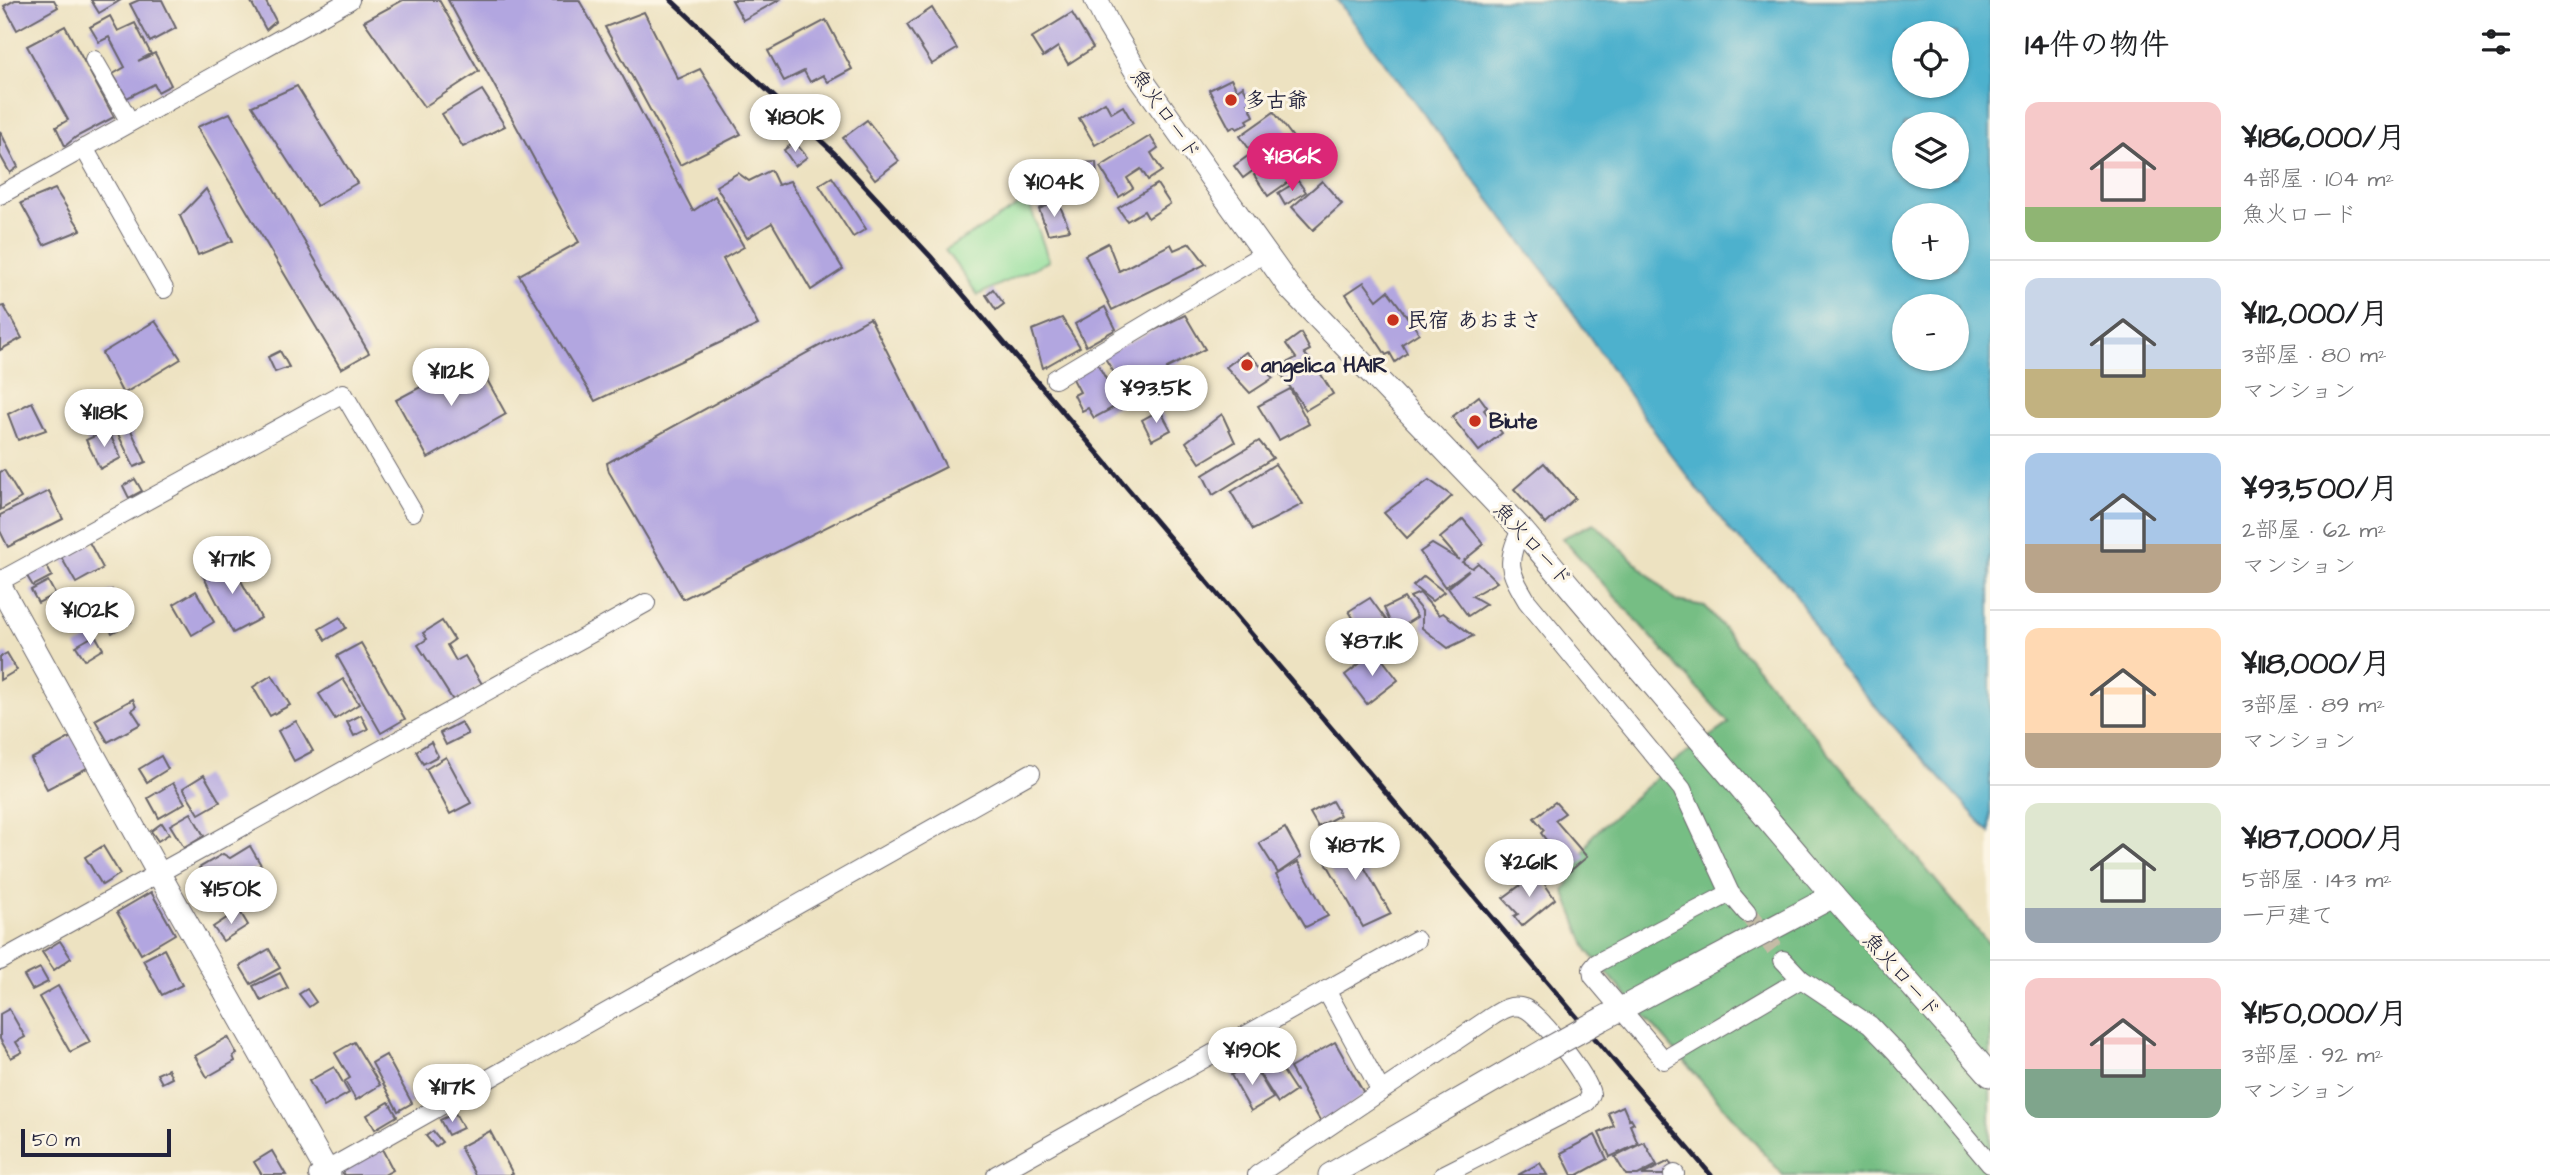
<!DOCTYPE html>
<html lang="ja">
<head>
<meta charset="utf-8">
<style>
  body { margin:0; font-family:"Architects Daughter","Klee One",sans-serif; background:#f2f2f2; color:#202124; height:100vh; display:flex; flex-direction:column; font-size:26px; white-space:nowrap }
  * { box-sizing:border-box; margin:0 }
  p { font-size:23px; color:#757577 }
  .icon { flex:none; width:38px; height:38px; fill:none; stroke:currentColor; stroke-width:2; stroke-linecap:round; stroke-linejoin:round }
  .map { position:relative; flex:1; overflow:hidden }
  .side { display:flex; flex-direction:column; background:#fff; width:560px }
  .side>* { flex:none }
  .buttons { position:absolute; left:1892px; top:21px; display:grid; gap:14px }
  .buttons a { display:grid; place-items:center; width:77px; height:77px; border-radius:50%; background:#fff; box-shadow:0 2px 5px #0004; font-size:35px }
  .scale { position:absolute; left:21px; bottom:18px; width:150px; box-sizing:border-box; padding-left:7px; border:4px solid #22223b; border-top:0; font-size:19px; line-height:24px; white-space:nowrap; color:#22223b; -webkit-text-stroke:5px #fcf5e5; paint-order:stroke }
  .price { position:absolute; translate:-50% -60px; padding:0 16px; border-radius:24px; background:#fff; color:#222; font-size:23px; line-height:46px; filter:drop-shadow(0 2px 4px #0008) }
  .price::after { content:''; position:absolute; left:50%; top:42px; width:21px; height:16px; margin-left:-10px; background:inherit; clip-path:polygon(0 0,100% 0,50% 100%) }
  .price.active { background:#db2777; color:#fff }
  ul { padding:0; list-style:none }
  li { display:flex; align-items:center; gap:21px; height:175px; padding:0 35px }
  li+li { border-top:2px solid #e0e0e0 }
  li span { display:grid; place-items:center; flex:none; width:196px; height:140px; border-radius:14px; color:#555 }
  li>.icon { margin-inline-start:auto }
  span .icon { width:84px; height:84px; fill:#fffc; stroke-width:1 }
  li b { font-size:30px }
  h2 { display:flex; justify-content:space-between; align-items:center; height:84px; padding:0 35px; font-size:30px }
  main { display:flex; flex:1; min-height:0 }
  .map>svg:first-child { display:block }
</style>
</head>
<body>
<main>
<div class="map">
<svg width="1990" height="1175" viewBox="0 0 1990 1175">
  <rect width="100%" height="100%" fill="#fcf5e5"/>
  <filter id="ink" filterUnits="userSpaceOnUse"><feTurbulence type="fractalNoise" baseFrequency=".0143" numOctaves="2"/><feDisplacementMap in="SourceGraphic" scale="14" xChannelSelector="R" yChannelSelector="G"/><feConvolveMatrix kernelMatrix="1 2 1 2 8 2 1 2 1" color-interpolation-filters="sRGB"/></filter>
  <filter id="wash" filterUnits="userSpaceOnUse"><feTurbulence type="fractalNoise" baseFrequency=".00686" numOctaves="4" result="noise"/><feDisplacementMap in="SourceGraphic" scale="28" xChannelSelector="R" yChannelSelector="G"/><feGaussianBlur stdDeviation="1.57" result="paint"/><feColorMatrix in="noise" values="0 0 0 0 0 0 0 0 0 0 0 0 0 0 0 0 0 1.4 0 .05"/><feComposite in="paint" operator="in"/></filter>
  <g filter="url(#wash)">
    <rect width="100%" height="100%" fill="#ede2c1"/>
    <!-- green -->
    <polygon fill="#93df9c" stroke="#5a806c" stroke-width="2" points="1028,200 1049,261 978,295 945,250"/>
    <!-- forest -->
    <polygon fill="#76be84" stroke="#4c7060" stroke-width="2" points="1594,523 1676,601 1705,606 1990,945 1990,1175 1783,1175 1588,951 1564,891 1592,836 1671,764 1729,723 1562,538"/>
    <!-- water -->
    <path fill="#4eb1cd" stroke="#386a84" stroke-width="2" fill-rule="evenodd" d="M1337,0H1990V833L1838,665L1791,587L1732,533L1668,451L1549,278ZM1904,33H1956V86H1904ZM1904,124H1956V177H1904ZM1904,215H1956V268H1904ZM1904,306H1956V359H1904Z"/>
    <g id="blocks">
      <!-- building -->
      <g fill="#b2a6e0">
        <polygon points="15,0 54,0 58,7 17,30 4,6"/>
        <polygon points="91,0 121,0 99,13"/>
        <polygon points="139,0 162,0 176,28 150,42 130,4"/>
        <polygon points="250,0 265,0 276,21 266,30"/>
        <polygon points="403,0 439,0 479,71 424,107 364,21"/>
        <polygon points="448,0 579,0 623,77 693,211 715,196 744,247 723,259 758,325 595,401 519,275 579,242"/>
        <polygon points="732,0 779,0 743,20"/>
        <polygon points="932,8 957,49 932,64 907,25"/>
        <polygon points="644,12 678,79 700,69 741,134 680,165 605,27"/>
        <polygon points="1072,13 1093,48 1068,64 1058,47 1043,57 1031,38"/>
        <polygon points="110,16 118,31 135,23 151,54 138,61 155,53 171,85 158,92 154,84 127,98 113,74 125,67 109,37 99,42 90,27"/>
        <polygon points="826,20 852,69 828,82 823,75 810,82 804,71 784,81 768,51"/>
        <polygon points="65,26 114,117 76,137 65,146 56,127 68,120 27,46"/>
        <polygon points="1231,79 1237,90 1243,86 1251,101 1248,103 1254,116 1247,120 1249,123 1237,129 1235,126 1230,129 1209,90"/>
        <polygon points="297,86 357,183 317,206 252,106"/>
        <polygon points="482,90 505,126 463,147 442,114"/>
        <polygon points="1105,102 1111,113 1123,106 1133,123 1095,145 1079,118"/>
        <polygon points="1274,112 1295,140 1243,178 1234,166 1252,153 1240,136"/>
        <polygon points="230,113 369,353 341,369 197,127"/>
        <polygon points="867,120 899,161 875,179 843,138"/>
        <polygon points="0,131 18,167 10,173 0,155"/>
        <polygon points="1150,136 1158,148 1151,153 1162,171 1148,180 1141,169 1127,178 1133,188 1119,197 1100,167"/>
        <polygon points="795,142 807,157 795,166 784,150"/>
        <polygon points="1291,149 1305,170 1268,196 1254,175"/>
        <polygon points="1096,162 1097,180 1076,181 1077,189 1047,190 1045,165"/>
        <polygon points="771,170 778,185 790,181 843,269 811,290 772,223 747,238 716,186 738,173 749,181"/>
        <polygon points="832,177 866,229 853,237 819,185"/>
        <polygon points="1298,181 1306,192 1285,205 1278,193"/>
        <polygon points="1322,181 1342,204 1313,230 1292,207"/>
        <polygon points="1157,184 1170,204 1148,218 1144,211 1127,221 1118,208"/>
        <polygon points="55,189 81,230 44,245 21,203"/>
        <polygon points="206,189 233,241 198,255 180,216"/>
        <polygon points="1058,201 1070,230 1048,234 1039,209"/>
        <polygon points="1108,243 1119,271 1171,244 1174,250 1190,243 1206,264 1112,310 1085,255"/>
        <polygon points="1364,282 1377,300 1388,291 1419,333 1402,344 1407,353 1395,362 1390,353 1386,355 1346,294"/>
        <polygon points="993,289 1004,304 996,310 986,295"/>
        <polygon points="4,306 22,338 0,350 0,307"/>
        <polygon points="1105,307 1116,329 1086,346 1075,324"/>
        <polygon points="1185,315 1205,349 1167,368 1165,378 1129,397 1103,355"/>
        <polygon points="870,318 946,467 683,599 609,472 607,463"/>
        <polygon points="1062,318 1080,347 1043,368 1032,330"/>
        <polygon points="155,321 181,359 123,394 102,353"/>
        <polygon points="1301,333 1310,350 1304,353 1319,371 1333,394 1306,410 1277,368 1296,358 1286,344"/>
        <polygon points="280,351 289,367 275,372 268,357"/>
        <polygon points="1246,352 1273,378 1250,393 1226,367"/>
        <polygon points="475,358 506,414 428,458 396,400"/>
        <polygon points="1097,363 1120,404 1094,418 1088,408 1082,411 1074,395 1080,392 1072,377"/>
        <polygon points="1290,389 1309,424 1279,440 1258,406"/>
        <polygon points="1479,396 1487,407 1484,410 1502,433 1479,451 1452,417"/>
        <polygon points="32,402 46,430 18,440 8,414"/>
        <polygon points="1160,410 1171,430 1152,440 1142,420"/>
        <polygon points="1222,414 1235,442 1200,463 1186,442"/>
        <polygon points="128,424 146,462 134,467 116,430"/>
        <polygon points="108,430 121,458 100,469 86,440"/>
        <polygon points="1259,441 1273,458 1213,495 1203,475"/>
        <polygon points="1544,463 1575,498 1546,524 1514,489"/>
        <polygon points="1275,464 1303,504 1253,530 1231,492"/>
        <polygon points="4,470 21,498 0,510 0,472"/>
        <polygon points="135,479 142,491 129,498 123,486"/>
        <polygon points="1429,480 1452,496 1407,538 1384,513"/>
        <polygon points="49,491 63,519 8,547 0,531 0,515"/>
        <polygon points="1463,519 1484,544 1462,562 1472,568 1478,563 1497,582 1472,596 1486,604 1468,616 1448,588 1469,570 1445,587 1420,552 1432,544 1459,560 1440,538"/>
        <polygon points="89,542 103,568 76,583 61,557"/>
        <polygon points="230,560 261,618 233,633 202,574"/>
        <polygon points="45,563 52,576 33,586 25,573"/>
        <polygon points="1424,576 1444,592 1432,601 1413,586"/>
        <polygon points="48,581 55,594 38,603 31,590"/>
        <polygon points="112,590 131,622 112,633 93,602"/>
        <polygon points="196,591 214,622 192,635 174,604"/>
        <polygon points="1420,593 1439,615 1443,613 1473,636 1448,648 1422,628 1422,611 1410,597"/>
        <polygon points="1370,598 1397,635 1371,649 1349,611"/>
        <polygon points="1404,598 1417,617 1394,631 1384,608"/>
        <polygon points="340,617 346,628 326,640 319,629"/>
        <polygon points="442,621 454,640 447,645 456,661 465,656 482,684 454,702 418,645 427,639 423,633"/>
        <polygon points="95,635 103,649 85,660 76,646"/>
        <polygon points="361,643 405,719 381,733 337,656"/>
        <polygon points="1376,651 1398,680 1367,704 1345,675"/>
        <polygon points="7,653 17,670 0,680 0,657"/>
        <polygon points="272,675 290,705 270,716 253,687"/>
        <polygon points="343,679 359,704 335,719 319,694"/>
        <polygon points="133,699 136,707 132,710 141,724 108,742 95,720"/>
        <polygon points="361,715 368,729 354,736 347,722"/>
        <polygon points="296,721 313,751 294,761 278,731"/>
        <polygon points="461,722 468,734 446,745 440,733"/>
        <polygon points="73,736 89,767 47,789 31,759"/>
        <polygon points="431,742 438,756 423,764 416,751"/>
        <polygon points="161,756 168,769 147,782 139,769"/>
        <polygon points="446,757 471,803 450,814 426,769"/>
        <polygon points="204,775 220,802 199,814 183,788"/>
        <polygon points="173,783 185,803 159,818 148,798"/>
        <polygon points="1332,801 1340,815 1318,827 1310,813"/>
        <polygon points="1555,802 1565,813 1555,820 1587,857 1563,877 1541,852 1549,844 1541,833 1544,830 1534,818"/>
        <polygon points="191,813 204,836 184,848 170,825"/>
        <polygon points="162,823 169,834 158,841 151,831"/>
        <polygon points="1285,828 1301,857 1278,873 1259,843"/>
        <polygon points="1347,837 1391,914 1363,927 1319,850"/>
        <polygon points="103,846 120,874 102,885 85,857"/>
        <polygon points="250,846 261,865 237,879 231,869 207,883 199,868 223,854 230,858"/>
        <polygon points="1298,862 1328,916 1306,927 1276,875"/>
        <polygon points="1537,873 1555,899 1522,926 1514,916 1518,914 1503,898"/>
        <polygon points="231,881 243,898 225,910 214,893"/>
        <polygon points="151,892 175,934 141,954 117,912"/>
        <polygon points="239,910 248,925 223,941 213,927"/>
        <polygon points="60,941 71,958 54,970 42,952"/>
        <polygon points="164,949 182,985 162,995 143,960"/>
        <polygon points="269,949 280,968 251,984 240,966"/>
        <polygon points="40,968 48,982 32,990 24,976"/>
        <polygon points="280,973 288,988 261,1001 253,986"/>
        <polygon points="58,986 90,1042 70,1052 39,997"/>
        <polygon points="307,989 316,1002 309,1007 299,994"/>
        <polygon points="9,1009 25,1037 16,1042 22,1052 11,1058 0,1039 0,1014"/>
        <polygon points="228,1037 237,1054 233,1056 235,1061 207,1077 195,1056"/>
        <polygon points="354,1042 380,1085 356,1100 345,1081 350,1078 335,1053"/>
        <polygon points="1335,1042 1365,1095 1321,1122 1290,1068"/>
        <polygon points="1270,1051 1296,1091 1278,1103 1252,1062"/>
        <polygon points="386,1055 412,1103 398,1111 372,1063"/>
        <polygon points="1252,1063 1273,1098 1251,1111 1231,1075"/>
        <polygon points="334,1067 349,1093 324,1107 309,1081"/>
        <polygon points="168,1069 172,1078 162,1083 157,1074"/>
        <polygon points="389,1102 397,1116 375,1129 367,1115"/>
        <polygon points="1623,1106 1629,1120 1631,1118 1634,1123 1630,1125 1638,1144 1610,1157 1599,1133 1614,1126 1608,1113"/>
        <polygon points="455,1113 463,1128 448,1135 440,1120"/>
        <polygon points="433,1131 442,1142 435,1147 426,1136"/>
        <polygon points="490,1131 513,1174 511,1175 475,1175 460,1147"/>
        <polygon points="1595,1135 1607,1159 1578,1175 1572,1175 1561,1153"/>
        <polygon points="1644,1142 1657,1165 1638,1175 1626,1175 1615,1157"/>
        <polygon points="382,1149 393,1170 384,1175 344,1175 341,1170"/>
        <polygon points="272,1151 286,1175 262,1175 254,1162"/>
        <polygon points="1669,1161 1674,1170 1664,1175 1642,1175"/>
        <polygon points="1540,1163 1547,1175 1518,1175"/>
      </g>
    </g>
  </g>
  <g filter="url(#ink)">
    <use href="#blocks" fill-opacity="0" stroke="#69656a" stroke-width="2"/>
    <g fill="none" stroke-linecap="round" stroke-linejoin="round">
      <!-- minor-tunnel -->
      <polyline stroke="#c4bca6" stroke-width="18" stroke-dasharray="18 9" stroke-linecap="butt" points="1747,913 1783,960"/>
      <defs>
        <g id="minor">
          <polyline points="94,60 130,122"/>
          <polyline points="84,148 164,289"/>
          <polyline points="0,195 350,0"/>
          <polyline points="1055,379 1265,253"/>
          <path d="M1521,529C1506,563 1508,569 1527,601L1682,789L1730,893L1747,913"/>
          <polyline points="0,581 343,393 413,512"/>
          <polyline points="1730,893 1597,963 1592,969 1593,976 1664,1060 1801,979"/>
          <polyline points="1783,960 1801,979 1870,1025 1896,1052 1990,1164"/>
          <polyline points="0,961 646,603"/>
          <polyline points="1326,990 1381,1091"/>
          <polyline points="318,1175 1031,773"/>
          <polyline points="996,1175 1416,940"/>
          <path d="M1257,1175L1488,1019C1499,1012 1510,1003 1524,1008C1540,1014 1588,1077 1591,1094L1587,1102L1443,1175"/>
          <polyline points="1673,1175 1675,1174"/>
        </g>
        <g id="tertiary">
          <polyline points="1096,0 1109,26 1141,79 1290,288 1521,529 1833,896 1990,1075"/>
          <polyline points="0,586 159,874 329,1175"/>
          <polyline points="1602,1019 1833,896"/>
          <polyline points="1330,1175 1546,1050"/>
        </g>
      </defs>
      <!-- minor casing -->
      <use href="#minor" stroke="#69656a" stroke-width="20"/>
      <!-- tertiary casing -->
      <use href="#tertiary" stroke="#69656a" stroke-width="25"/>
      <!-- minor -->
      <use href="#minor" stroke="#fff" stroke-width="18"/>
      <!-- tertiary -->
      <use href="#tertiary" stroke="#fff" stroke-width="23"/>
      <!-- rail -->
      <polyline stroke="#22223b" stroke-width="5" points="671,0 833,152 932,258 1711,1175"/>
      <defs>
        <polyline id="tertiary-bridge" points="1546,1050 1602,1019"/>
      </defs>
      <!-- tertiary-bridge casing -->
      <use href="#tertiary-bridge" stroke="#69656a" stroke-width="25" stroke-linecap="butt"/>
      <!-- tertiary-bridge -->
      <use href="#tertiary-bridge" stroke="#fff" stroke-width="23"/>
    </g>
  </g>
  <!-- markers -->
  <g fill="#c8321e" stroke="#fcf5e5" stroke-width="2.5">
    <circle cx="1231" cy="100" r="7"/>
    <circle cx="1393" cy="320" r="7"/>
    <circle cx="1247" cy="365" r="7"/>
    <circle cx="1475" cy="421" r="7"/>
  </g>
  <g text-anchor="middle" stroke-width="6" stroke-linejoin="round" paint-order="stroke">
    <!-- poi labels -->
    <g font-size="21" font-weight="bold" fill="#22223b" stroke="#fcf5e5" text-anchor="start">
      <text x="1245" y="107">多古爺</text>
      <text x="1407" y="327">民宿 あおまさ</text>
      <text x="1261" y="372">angelica HAIR</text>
      <text x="1489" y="428">Biute</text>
    </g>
    <!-- street labels -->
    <g font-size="21" fill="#22223b" stroke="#fcf5e5">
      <text transform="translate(1166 114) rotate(55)" y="7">魚火ロード</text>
      <text transform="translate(1533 544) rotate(48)" y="7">魚火ロード</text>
      <text transform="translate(1902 975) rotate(49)" y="7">魚火ロード</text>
    </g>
  </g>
</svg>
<div class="buttons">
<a><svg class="icon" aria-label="locate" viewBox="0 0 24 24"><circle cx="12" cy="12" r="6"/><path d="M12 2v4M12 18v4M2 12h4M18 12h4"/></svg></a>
<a><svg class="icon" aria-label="layers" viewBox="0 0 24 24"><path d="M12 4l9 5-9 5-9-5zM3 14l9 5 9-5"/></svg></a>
<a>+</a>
<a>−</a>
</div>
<div class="scale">50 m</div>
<b class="price" style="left:795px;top:154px">¥180K</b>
<b class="price active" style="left:1292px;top:193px">¥186K</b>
<b class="price" style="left:1054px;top:219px">¥104K</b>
<b class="price" style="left:451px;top:408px">¥112K</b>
<b class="price" style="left:1156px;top:425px">¥93.5K</b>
<b class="price" style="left:104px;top:449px">¥118K</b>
<b class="price" style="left:232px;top:596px">¥171K</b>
<b class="price" style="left:90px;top:647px">¥102K</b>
<b class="price" style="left:1372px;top:678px">¥87.1K</b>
<b class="price" style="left:1355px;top:882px">¥187K</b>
<b class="price" style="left:1529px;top:899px">¥261K</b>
<b class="price" style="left:231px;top:926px">¥150K</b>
<b class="price" style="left:1252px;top:1087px">¥190K</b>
<b class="price" style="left:452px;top:1124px">¥117K</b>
</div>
<section class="side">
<h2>14件の物件<svg class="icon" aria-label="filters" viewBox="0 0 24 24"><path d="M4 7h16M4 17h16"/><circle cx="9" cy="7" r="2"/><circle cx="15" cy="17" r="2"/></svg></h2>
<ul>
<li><span style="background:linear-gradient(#f6c9c9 75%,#8fb573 0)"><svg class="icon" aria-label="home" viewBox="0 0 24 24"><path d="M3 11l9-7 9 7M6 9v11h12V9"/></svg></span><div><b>¥186,000/月</b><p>4部屋 · 104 m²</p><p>魚火ロード</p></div></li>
<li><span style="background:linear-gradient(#c9d6e8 65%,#c2b280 0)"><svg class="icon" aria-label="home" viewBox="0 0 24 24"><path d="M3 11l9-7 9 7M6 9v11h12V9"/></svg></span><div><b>¥112,000/月</b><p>3部屋 · 80 m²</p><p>マンション</p></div></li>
<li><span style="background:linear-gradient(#a9c7e8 65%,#b9a48a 0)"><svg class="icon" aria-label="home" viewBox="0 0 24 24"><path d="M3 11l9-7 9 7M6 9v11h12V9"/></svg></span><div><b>¥93,500/月</b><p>2部屋 · 62 m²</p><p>マンション</p></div></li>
<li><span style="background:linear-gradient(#ffd9b3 75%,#b9a48a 0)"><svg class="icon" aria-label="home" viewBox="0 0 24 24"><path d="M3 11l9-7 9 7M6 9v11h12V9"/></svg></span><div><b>¥118,000/月</b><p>3部屋 · 89 m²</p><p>マンション</p></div></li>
<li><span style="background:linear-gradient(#dfe7d0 75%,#9aa5b1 0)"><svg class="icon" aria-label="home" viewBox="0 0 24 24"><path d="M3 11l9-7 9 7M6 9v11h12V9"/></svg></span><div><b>¥187,000/月</b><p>5部屋 · 143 m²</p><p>一戸建て</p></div></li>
<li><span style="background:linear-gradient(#f6c9c9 65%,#7fa58c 0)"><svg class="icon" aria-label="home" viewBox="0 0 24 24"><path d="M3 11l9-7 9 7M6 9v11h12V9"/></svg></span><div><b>¥150,000/月</b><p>3部屋 · 92 m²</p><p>マンション</p></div></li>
</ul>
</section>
</main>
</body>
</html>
